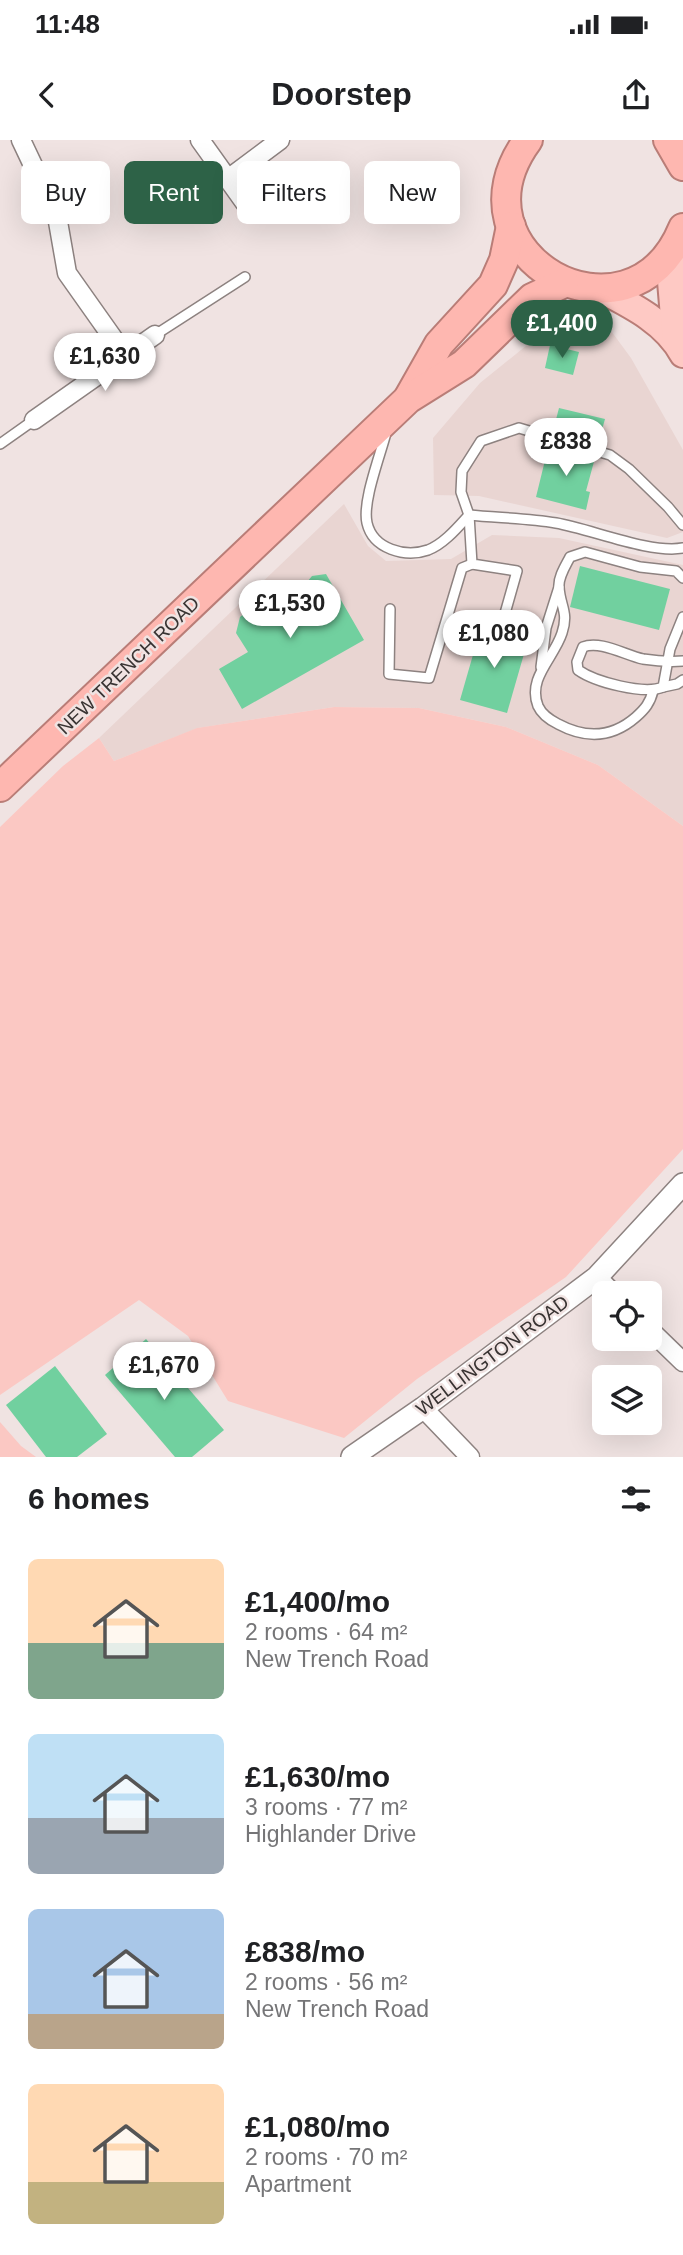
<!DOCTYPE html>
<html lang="en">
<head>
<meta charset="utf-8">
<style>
  body { margin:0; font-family:Helvetica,sans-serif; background:#f2f2f2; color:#202124; height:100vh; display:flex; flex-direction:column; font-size:26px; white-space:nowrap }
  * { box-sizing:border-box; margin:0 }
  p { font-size:23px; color:#757577 }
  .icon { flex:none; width:38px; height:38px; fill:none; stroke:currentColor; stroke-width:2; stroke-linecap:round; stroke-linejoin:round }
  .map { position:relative; height:1317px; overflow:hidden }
  .side { display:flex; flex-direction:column; background:#fff; flex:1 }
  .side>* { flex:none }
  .hud { position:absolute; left:21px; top:21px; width:642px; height:63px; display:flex; gap:14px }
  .fabs { position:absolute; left:592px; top:1141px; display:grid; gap:14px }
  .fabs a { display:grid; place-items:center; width:70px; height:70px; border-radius:10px; background:#fff; box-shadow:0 7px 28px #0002; font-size:35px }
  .price { position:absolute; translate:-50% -60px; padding:0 16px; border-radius:24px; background:#fff; color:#222; font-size:23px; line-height:46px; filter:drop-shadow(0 2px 4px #0008) }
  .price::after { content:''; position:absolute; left:50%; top:42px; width:21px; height:16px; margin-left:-10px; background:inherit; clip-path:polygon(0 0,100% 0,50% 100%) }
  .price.current { background:#2d6247; color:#fff }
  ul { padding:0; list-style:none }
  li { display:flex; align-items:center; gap:21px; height:175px; padding:0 28px }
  li span { display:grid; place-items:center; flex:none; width:196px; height:140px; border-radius:10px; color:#555 }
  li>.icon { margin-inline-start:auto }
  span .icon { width:84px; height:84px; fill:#fffc; stroke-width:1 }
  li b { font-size:30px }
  h2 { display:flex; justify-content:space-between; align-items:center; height:84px; padding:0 28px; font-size:30px }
  .chip { padding:0 24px; border-radius:10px; background:#fff; box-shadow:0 7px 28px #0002; font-size:24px; line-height:63px }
  .chip.current { background:#2d6247; color:#fff }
  .status { display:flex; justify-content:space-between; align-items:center; height:49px; padding:0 35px; background:#fff; direction:ltr }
  .status svg { height:19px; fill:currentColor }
  header { display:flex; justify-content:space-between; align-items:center; height:91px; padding:0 28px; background:#fff; font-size:32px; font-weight:600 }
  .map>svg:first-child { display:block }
</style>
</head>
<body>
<div class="status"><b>11:48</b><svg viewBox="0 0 49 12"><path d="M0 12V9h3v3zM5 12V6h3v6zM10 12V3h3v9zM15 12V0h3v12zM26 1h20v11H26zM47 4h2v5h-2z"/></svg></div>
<header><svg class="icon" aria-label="back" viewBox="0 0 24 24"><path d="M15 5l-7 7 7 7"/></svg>Doorstep<svg class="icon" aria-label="share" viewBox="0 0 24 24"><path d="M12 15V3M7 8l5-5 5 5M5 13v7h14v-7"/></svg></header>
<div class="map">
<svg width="683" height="1317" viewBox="0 0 683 1317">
  <rect width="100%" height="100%" fill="#f0e3e2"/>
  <!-- built -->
  <g fill="#e9d5d2">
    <polygon points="558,180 606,184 631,218 683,310 683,392 667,398 479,356 434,355 433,298 480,243"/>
    <polygon points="344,364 368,406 386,421 451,419 492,395 559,398 683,425 683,686 598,625 506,587 419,568 334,567 198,588 114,621 99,598"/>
  </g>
  <!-- green -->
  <g fill="#fbc8c3">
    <polygon points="334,567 419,568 506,587 598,625 683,686 683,1009 566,1137 417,1239 344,1298 228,1261 188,1196 139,1160 0,1255 0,687 63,626 99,598 114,621 197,588"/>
    <polygon points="0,1282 21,1306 36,1317 0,1317"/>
  </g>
  <!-- building -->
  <g fill="#71d09f">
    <polygon points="550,205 579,212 573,235 545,228"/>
    <polygon points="559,268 605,279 598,304 553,291"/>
    <polygon points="549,304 595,318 586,351 590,352 586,370 536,357"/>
    <polygon points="580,426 670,449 659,490 570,467"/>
    <polygon points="326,434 364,500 242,569 219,529 248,512 236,493 240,477 245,473 269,480 271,453 288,459 298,453 312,436"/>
    <polygon points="481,487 528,500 507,573 460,560"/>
    <polygon points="146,1199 224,1290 192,1317 175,1317 105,1235"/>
    <polygon points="55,1226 107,1294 77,1317 46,1317 6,1265"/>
  </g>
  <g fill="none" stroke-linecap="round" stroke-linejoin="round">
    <defs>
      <g id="service">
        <polyline points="155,195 245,137"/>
        <path d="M387,289C381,314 362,361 367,383C373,409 405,418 428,410C444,404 458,387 469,375"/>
        <polyline points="0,304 34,280"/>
        <path d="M469,375C498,378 528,378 556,383C591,389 650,414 683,408"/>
        <polyline points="390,469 389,534 429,538 462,428 472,424"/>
        <path d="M683,477L670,509L663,547C644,555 595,542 578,530L577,522L583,507C600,500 625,515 643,519C656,521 670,522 683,521"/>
        <polyline points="502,484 517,431 472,424 469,375 461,352 462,331 481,301 519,288 610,315 629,329 668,367 683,385"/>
        <polyline points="541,527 546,488 559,447"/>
        <polyline points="663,547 677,544 683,540"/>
        <path d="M653,551C650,563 645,569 636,577C612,598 586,599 558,584C550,580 542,575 538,566C527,538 554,518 562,493C569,472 560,466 559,447C558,437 566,425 570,417L585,412L640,427L676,431L683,438"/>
      </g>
      <g id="minor">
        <polyline points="21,0 57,76 67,133 125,215"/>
        <polyline points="200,0 245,63"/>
        <polyline points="228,39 280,0"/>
        <polyline points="34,280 155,195"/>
        <polyline points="597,1137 613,1153"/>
        <polyline points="649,1189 683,1222"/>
        <polyline points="423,1268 470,1317"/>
      </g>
      <polyline id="tertiary" points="352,1317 423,1268 597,1137 683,1044"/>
      <g id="primary">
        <path d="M600,149C631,165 666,182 683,214"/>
        <polyline points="676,201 671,141 676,104"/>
      </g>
      <g id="trunk">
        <path d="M528,0C443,115 630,218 683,88"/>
        <polyline points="668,0 683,26"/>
        <polyline points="409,257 439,204 493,145 504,120 511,86"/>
        <polyline points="0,647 408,259 464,224 532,158 564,143"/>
      </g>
    </defs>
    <!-- service casing -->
    <use href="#service" stroke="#8d8280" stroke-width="12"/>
    <!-- minor casing -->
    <use href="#minor" stroke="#8d8280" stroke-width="21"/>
    <!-- tertiary casing -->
    <use href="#tertiary" stroke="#8d8280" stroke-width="24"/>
    <!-- primary casing -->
    <use href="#primary" stroke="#b97d77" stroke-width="30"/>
    <!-- trunk casing -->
    <use href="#trunk" stroke="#b97d77" stroke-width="32"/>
    <!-- service -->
    <use href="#service" stroke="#fff" stroke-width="9"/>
    <!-- minor -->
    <use href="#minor" stroke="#fff" stroke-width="18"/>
    <!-- tertiary -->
    <use href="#tertiary" stroke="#fff" stroke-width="21"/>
    <!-- primary -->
    <use href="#primary" stroke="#fec9c4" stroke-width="26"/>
    <!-- trunk -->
    <use href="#trunk" stroke="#feb7b0" stroke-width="28"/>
  </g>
  <g text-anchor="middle" stroke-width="5" stroke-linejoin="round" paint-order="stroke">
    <!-- street labels -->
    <g font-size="19" fill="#393433" stroke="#f0e3e2">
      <text transform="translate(128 525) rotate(-44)" y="7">NEW TRENCH ROAD</text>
      <text transform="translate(492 1215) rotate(-37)" y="7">WELLINGTON ROAD</text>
    </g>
  </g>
</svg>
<div class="fabs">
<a><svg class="icon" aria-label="locate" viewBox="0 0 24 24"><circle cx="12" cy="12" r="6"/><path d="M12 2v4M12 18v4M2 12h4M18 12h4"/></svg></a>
<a><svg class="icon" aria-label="layers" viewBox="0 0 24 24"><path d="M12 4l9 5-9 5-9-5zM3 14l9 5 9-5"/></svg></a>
</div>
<b class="price current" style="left:562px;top:220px">£1,400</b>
<b class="price" style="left:105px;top:253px">£1,630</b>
<b class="price" style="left:566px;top:338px">£838</b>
<b class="price" style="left:290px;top:500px">£1,530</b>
<b class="price" style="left:494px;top:530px">£1,080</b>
<b class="price" style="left:164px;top:1262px">£1,670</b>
<div class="hud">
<a class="chip">Buy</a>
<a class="chip current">Rent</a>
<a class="chip">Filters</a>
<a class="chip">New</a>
</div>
</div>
<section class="side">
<h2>6 homes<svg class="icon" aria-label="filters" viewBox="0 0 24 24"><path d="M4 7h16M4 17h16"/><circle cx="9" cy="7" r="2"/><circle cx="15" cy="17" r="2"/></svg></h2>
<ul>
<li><span style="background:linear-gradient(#ffd9b3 60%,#7fa58c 0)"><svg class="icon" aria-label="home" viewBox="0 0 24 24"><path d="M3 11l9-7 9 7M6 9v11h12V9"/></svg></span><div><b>£1,400/mo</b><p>2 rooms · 64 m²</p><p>New Trench Road</p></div></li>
<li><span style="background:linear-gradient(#bfe0f5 60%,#9aa5b1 0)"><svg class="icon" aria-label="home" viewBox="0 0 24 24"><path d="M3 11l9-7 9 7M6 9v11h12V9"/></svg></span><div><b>£1,630/mo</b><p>3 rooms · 77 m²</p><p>Highlander Drive</p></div></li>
<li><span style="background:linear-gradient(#a9c7e8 75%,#b9a48a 0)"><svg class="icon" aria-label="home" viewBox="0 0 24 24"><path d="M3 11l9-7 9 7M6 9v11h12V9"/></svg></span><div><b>£838/mo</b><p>2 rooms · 56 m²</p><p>New Trench Road</p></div></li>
<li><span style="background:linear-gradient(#ffd9b3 70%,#c2b280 0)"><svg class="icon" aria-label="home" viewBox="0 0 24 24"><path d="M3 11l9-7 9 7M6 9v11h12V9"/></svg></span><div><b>£1,080/mo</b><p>2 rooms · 70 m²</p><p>Apartment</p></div></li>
</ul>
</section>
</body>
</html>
